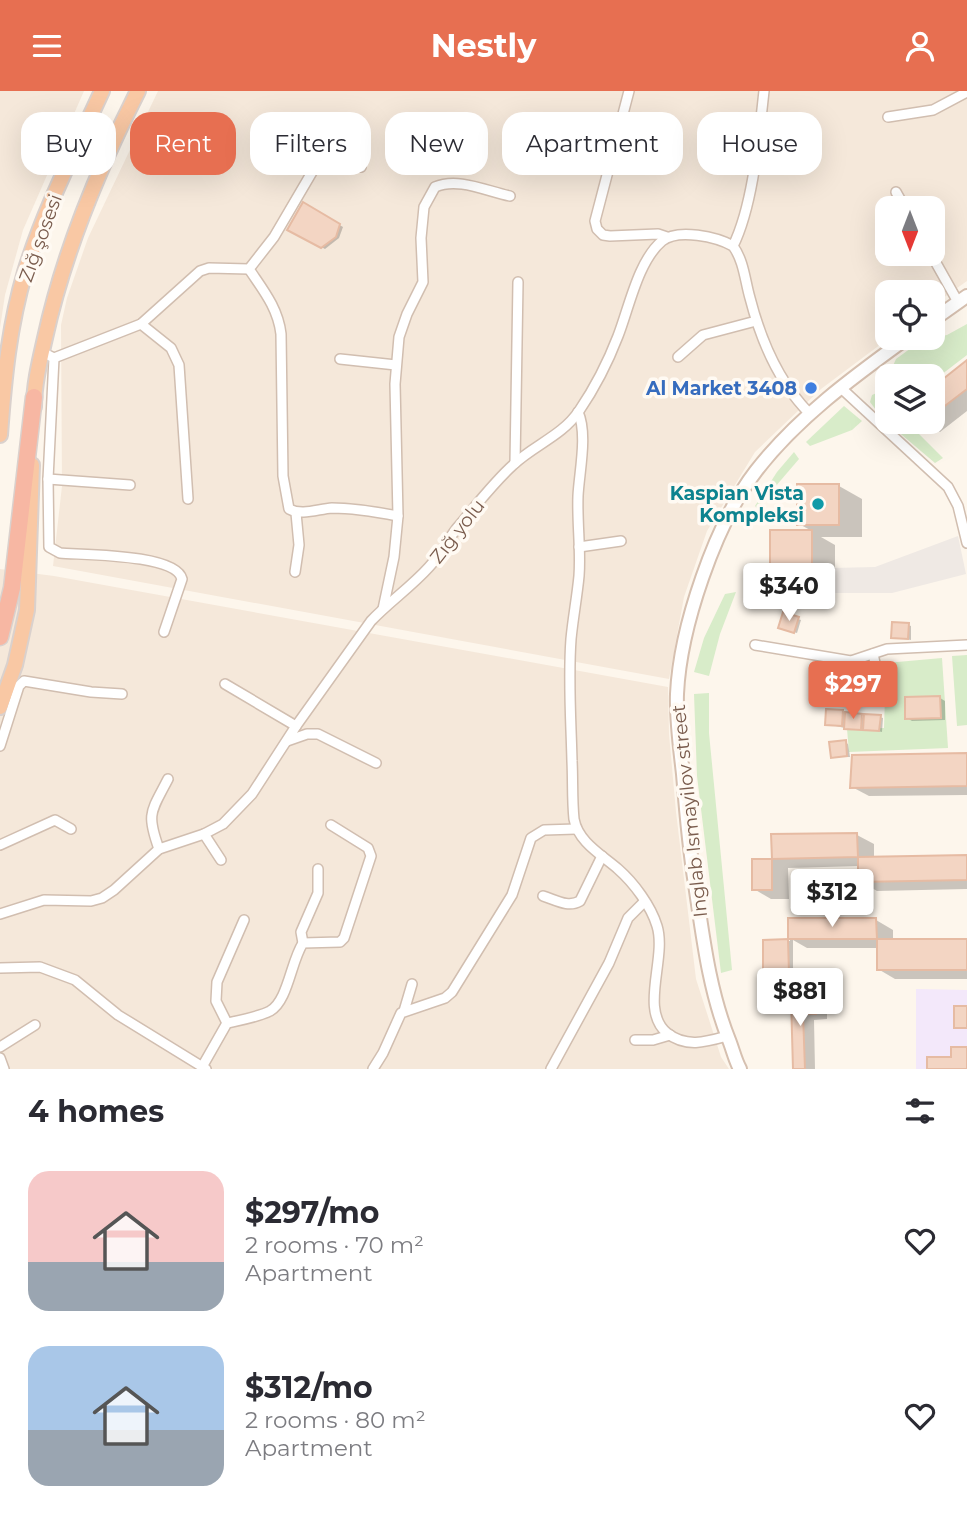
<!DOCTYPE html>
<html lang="en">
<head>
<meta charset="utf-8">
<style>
  body { margin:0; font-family:Montserrat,sans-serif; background:#f7f7f7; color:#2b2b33; height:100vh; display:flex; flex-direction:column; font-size:26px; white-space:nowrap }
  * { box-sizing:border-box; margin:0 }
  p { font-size:23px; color:#7c7c81 }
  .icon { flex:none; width:38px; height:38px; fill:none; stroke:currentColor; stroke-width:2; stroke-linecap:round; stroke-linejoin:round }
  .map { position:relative; height:978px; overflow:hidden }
  .drawer { display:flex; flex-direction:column; background:#fff; flex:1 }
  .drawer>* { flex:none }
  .hud { position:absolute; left:21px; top:21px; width:926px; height:63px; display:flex; gap:14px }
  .needle { width:46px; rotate:180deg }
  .tools { position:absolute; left:875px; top:105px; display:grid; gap:14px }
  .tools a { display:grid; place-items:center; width:70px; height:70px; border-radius:14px; background:#fff; box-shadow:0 7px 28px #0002; font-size:35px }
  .price { position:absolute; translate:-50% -60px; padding:0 16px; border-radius:7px; background:#fff; color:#222; font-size:23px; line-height:46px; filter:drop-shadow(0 2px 4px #0008) }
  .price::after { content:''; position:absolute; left:50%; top:42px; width:21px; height:16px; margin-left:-10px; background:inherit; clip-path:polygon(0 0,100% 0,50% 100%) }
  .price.on { background:#e76f51; color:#fff }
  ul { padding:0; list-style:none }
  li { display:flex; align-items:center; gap:21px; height:175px; padding:0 28px }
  li span { display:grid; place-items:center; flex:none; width:196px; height:140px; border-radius:21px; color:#555 }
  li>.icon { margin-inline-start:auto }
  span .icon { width:84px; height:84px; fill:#fffc; stroke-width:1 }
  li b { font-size:30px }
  h2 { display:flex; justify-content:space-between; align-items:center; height:84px; padding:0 28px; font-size:30px }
  .tag { padding:0 24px; border-radius:21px; background:#fff; box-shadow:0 7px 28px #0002; font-size:24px; line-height:63px }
  .tag.on { background:#e76f51; color:#fff }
  header { display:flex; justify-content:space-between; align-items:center; height:91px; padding:0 28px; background:#e76f51; color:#fff; font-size:32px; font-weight:700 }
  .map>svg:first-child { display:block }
</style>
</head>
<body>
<header><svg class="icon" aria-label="menu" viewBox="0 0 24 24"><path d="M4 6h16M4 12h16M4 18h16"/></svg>Nestly<svg class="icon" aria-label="person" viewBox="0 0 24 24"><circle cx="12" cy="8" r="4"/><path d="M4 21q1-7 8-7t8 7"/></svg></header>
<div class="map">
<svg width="967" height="978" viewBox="0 0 967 978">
  <rect width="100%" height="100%" fill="#fdf6ec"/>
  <!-- residential -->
  <g fill="#f5e8da" fill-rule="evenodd">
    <polygon points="0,0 84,0 23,139 5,204 0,237"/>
    <path d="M158,0H967V190L933,214V201H887L889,247L821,298L755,361L707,440L684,506L669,588L53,475L62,395L61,234L67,207L88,147ZM887,117H933V163H887Z"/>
    <polygon points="0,478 54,485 668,596 669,643 676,721 696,888 721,966 729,978 0,978"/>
  </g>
  <!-- industrial -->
  <polygon fill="#efe9e4" points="958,445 966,483 892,502 831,502 832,477 875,476"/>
  <!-- education -->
  <polygon fill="#f3e8fa" points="916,898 967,899 967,978 916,978"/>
  <!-- green -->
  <g fill="#d8ecc9">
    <polygon points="967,233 967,264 933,290 933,285 893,285 892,277 896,268 922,249 947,244"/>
    <polygon points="879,301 887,306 887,331 907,331 943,367 935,372 882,327 870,311 872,304"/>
    <polygon points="844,315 862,330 852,339 810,355 806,351"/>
    <polygon points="794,361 799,368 757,417 755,415 777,381"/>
    <polygon points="736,501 720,543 709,585 694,581 704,547 725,503"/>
    <polygon points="967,564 967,634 957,635 952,565"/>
    <polygon points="942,567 948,657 849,661 847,638 884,637 886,572"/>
    <polygon points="709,602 709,642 732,879 721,882 697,685 694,603"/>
  </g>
  <!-- shadow -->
  <g fill="#0003">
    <polygon points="304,114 343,136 339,147 325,158 289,138"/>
    <polygon points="967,272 967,320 940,341 923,331 933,331 933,298"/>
    <polygon points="839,395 862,408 862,446 821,446 835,454 835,492 795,492 772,479 772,441 812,440 799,433"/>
    <polygon points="798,528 801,529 797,542 783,538"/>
    <polygon points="908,534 911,535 911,549 893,546"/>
    <polygon points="822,581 840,587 836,599 822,595"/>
    <polygon points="854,602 857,603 854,616 839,611"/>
    <polygon points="940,607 945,610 945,629 912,630 907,627"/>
    <polygon points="843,621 865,627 880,626 883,627 882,641 864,637 864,639 849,638 827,633"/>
    <polygon points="845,651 848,653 850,666 832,666"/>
    <polygon points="967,664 967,704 869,705 852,696"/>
    <polygon points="857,744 874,753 874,768 967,766 967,798 877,800 860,790 860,775 788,777 789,808 771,808 754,798 753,770 773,770 773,745"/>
    <polygon points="790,829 876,829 893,839 893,850 967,849 967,888 895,888 878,878 878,857 807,857 793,849 793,885 770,885 765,882 764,850 790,850"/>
    <polygon points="816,908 827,915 827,928 814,929 815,978 795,978 793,909"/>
  </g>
  <!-- building -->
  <g fill="#f3d5c3" stroke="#e6bba3" stroke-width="2">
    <polygon points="303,111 340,133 336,146 321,157 287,139"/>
    <polygon points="967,269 967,298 933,324 933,296"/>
    <rect x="797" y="393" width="42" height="41"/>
    <rect x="770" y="439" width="42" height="41"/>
    <polygon points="783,521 799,526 794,542 778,537"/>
    <polygon points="892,531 909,532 908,548 891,547"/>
    <polygon points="821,579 837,583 833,599 817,594"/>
    <polygon points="839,595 855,600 850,615 834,611"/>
    <polygon points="940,605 941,627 905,628 905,606"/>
    <polygon points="826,618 843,619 842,635 825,634"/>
    <polygon points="845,621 862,623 861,639 844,638"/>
    <polygon points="864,623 881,624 879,640 863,639"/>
    <polygon points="846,649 847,665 831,667 829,651"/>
    <polygon points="967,662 967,695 850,697 852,664"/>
    <polygon points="857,742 858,766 772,768 771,743"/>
    <polygon points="967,764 967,789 858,791 858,766"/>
    <rect x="752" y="768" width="20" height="31"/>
    <polygon points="788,827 876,827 877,848 788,848"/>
    <polygon points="788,848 789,883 763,883 763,849"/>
    <rect x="877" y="848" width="90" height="31"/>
    <polygon points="791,907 816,907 816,923 803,923 805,978 793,978"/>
    <rect x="954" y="915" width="13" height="22"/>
    <polygon points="951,956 967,956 967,978 927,978 927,966 951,966"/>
  </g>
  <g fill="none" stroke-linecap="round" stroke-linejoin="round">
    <defs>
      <g id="minor">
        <polyline points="629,0 595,130 597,138 603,144 610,145 658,143 667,146"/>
        <polyline points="888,26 933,19 967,1"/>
        <polyline points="325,59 335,29"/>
        <polyline points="896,101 905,117"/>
        <path d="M733,155C753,115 759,45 764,0"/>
        <polyline points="931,163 958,211"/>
        <path d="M249,178C263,199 278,217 281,243L283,385L289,418C302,425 318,418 332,417C355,417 377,421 398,425"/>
        <polyline points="141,233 171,257 179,274 188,408"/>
        <polyline points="42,261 54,267 141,233 200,180 209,177 249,178 274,146 325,59 361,76"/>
        <polyline points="678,266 703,244 756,230"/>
        <path d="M54,267L48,388L49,456L60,462C84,464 176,463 182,488L164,541"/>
        <polyline points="340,268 396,274"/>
        <polyline points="841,297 948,396 958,415 967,452"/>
        <path d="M578,321C588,343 579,382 578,405C577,432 581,459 579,485C577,506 573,527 571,548C568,588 571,629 572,670C573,689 572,709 574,728C578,751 602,764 618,778C634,792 651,815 657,835C667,867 639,919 667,942C686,957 706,951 727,945"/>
        <polyline points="515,372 518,191"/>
        <polyline points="48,388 130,394"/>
        <polyline points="579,456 621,450"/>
        <polyline points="295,481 299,454 296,422"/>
        <path d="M383,518L394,466L398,425L395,293L399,246L407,223L423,191L421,147L424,116L435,96C458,86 486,100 510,105"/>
        <polyline points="755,554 851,570 887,558 967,554"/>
        <polyline points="873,563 875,572 873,604"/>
        <polyline points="225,593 296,635"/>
        <polyline points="287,650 307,643 318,643 376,672"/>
        <polyline points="0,655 19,595 24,590 91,601 122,603"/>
        <polyline points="204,743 221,769"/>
        <polyline points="0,754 55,729 71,738"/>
        <path d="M159,758C146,722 151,721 168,688"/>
        <path d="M543,805C556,809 568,817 580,810L602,765"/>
        <path d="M0,823L44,809L91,810L102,807L114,799L159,758L204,743L223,733L252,703L296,635L371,530C389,511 411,496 429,476C440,464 447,450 457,437C475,416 493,392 513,374C534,354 562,345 579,320C594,298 608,271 618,245C629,217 638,170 662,150C678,137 717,146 733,155C744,170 745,190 750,207C761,250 779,292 810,323"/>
        <polyline points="303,852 301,841 318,802 318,778"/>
        <polyline points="0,877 40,876 75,889 118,924 206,978"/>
        <polyline points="404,920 412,893"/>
        <polyline points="227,932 216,910 217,891 244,829"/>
        <polyline points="635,949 653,949 670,944"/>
        <polyline points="0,956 35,934"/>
        <polyline points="0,967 4,978"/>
        <path d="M202,976L227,932C241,929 258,926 270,920C288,910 291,870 303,852L340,851L344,847L371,765L368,757L331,734"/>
        <polyline points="373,978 383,962 401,922 445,907 452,901 512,804 531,747 544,739 576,738"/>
        <polyline points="551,978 609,872 628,827 644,811"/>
      </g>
      <g id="secondary">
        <polyline points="933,229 967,205"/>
        <path d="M740,978C735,969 733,959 729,949C709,899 703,846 695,793C689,757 686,720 683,683C680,656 676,629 677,603C680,537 715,433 756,380C797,327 853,286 907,247"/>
      </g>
      <g id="trunk">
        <path d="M34,316C34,293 40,269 45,247C64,160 98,79 138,0"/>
        <path d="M0,344C4,289 9,235 25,181C44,119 75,59 102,0"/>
        <polyline points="0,616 15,574 27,519 32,374"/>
      </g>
      <polyline id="motorway" points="0,546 12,497 34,306"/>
    </defs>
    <!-- minor casing -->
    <use href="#minor" stroke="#d1beb0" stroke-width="12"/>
    <!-- secondary casing -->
    <use href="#secondary" stroke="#d6c0b0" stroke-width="16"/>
    <!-- trunk casing -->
    <use href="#trunk" stroke="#dad1cd" stroke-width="18"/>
    <!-- motorway casing -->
    <use href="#motorway" stroke="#dad1cd" stroke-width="19"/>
    <!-- minor -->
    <use href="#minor" stroke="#fff" stroke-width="9"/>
    <!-- secondary -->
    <use href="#secondary" stroke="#fff" stroke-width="12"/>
    <!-- trunk -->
    <use href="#trunk" stroke="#f9c8a4" stroke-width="14"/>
    <!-- motorway -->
    <use href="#motorway" stroke="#f7b7a3" stroke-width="16"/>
  </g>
  <!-- markers -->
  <circle fill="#3f7fe0" stroke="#fffaf3" stroke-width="2.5" cx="811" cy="297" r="7"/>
  <circle fill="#0f9aa8" stroke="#fffaf3" stroke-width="2.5" cx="818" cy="413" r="7"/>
  <g text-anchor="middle" stroke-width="7" stroke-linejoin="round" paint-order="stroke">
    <!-- street labels -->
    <g font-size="19" fill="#7a5c4d" stroke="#fffaf3">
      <text transform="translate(40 147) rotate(-70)" y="7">Zığ şosesi</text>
      <text transform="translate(457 440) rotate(-52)" y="7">Zığ yolu</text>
      <text transform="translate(689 720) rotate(-96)" y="7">Inglab Ismayilov street</text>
    </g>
    <!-- shop labels -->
    <g font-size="19" font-weight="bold" fill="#366cbe" stroke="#fffaf3" text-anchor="end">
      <text x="797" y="304">Al Market 3408</text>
    </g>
    <!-- culture labels -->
    <g font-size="19" font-weight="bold" fill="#0d838f" stroke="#fffaf3" text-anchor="end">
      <text x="804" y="409">Kaspian Vista<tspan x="804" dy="22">Kompleksi</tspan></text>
    </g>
  </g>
</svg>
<div class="tools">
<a><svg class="needle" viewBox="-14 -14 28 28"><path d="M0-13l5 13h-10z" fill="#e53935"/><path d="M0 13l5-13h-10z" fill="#7c7c81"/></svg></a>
<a><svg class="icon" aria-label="locate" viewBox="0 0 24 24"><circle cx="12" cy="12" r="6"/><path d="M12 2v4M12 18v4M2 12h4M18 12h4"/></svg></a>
<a><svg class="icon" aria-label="layers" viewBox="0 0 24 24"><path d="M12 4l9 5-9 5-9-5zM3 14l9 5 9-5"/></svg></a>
</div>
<b class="price" style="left:789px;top:532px">$340</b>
<b class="price on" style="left:853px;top:630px">$297</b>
<b class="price" style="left:832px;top:838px">$312</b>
<b class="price" style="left:800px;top:937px">$881</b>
<div class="hud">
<a class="tag">Buy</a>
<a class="tag on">Rent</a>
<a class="tag">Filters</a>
<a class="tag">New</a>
<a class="tag">Apartment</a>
<a class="tag">House</a>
</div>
</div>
<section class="drawer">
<h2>4 homes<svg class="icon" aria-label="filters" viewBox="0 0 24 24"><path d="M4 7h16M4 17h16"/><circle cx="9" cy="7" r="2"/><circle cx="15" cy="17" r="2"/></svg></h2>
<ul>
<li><span style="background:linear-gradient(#f6c9c9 65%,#9aa5b1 0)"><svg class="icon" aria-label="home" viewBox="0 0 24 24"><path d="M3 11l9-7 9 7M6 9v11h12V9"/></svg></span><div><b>$297/mo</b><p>2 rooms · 70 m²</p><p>Apartment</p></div><svg class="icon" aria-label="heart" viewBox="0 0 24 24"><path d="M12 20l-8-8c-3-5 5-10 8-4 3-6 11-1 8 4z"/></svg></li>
<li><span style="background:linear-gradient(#a9c7e8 60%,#9aa5b1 0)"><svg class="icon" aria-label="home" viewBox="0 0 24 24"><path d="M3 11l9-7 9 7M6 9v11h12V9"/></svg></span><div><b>$312/mo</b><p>2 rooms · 80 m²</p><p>Apartment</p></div><svg class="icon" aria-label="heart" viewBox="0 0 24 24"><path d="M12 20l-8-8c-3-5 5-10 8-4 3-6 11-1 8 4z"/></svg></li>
</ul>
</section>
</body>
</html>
